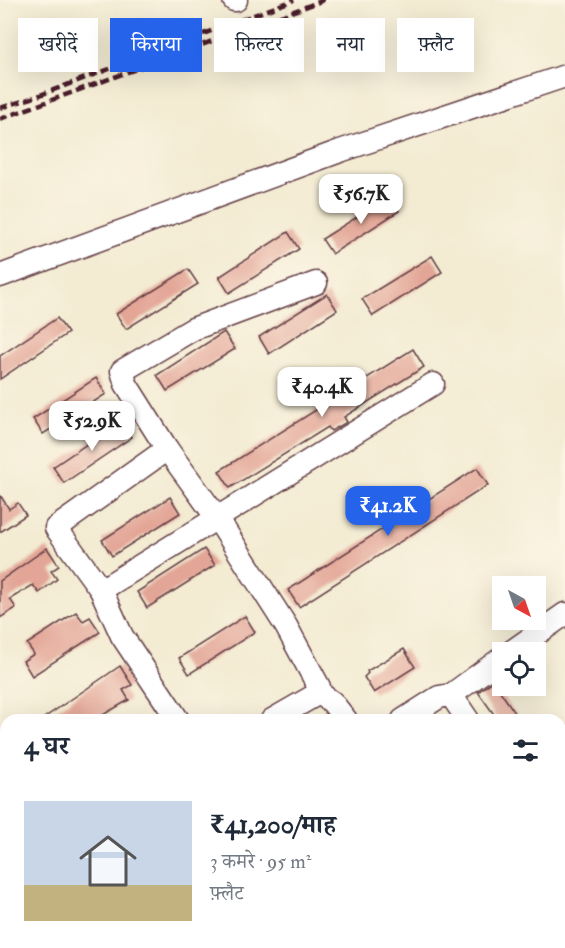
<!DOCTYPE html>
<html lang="hi">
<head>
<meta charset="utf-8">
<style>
  body { margin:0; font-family:"IM FELL Double Pica","Noto Serif Devanagari",serif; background:#f6f6f7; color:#1f2937; height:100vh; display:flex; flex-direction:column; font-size:22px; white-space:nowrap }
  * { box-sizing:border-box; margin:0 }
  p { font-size:20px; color:#747a83 }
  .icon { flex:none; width:33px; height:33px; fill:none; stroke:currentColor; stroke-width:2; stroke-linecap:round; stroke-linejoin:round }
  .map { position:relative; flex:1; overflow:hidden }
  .sheet { position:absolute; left:0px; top:714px; width:566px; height:234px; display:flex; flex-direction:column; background:#fff; border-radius:18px 18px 0 0; box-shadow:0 6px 24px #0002 }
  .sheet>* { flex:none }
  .banner { position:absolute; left:18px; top:18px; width:530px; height:54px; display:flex; gap:12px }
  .needle { width:39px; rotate:140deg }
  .controls { position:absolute; left:492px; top:576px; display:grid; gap:12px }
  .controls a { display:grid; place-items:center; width:54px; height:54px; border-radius:0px; background:#fff; box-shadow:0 6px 24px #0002; font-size:30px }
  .price { position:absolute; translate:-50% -51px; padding:0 14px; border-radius:12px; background:#fff; color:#222; font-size:20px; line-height:39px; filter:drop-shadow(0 2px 3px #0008) }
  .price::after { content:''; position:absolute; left:50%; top:36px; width:18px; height:14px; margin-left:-9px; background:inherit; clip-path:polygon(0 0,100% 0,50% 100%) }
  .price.active { background:#2563eb; color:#fff }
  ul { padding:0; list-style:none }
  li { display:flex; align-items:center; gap:18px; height:150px; padding:0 24px }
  li span { display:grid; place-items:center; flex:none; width:168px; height:120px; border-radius:0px; color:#555 }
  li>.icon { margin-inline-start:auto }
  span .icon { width:72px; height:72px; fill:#fffc; stroke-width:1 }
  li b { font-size:26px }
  h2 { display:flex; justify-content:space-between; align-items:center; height:72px; padding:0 24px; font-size:26px }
  .tag { padding:0 21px; border-radius:0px; background:#fff; box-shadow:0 6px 24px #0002; font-size:21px; line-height:54px }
  .tag.active { background:#2563eb; color:#fff }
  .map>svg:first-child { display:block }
</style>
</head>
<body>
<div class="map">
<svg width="565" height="948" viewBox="0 0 565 948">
  <rect width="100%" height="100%" fill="#fcf5e5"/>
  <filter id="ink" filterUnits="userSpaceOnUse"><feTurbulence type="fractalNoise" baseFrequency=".0167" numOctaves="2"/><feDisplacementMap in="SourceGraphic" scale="12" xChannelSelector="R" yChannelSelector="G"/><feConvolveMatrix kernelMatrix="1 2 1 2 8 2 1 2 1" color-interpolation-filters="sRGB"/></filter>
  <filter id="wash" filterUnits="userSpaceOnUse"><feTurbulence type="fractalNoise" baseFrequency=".008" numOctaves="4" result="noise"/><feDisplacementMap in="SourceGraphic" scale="24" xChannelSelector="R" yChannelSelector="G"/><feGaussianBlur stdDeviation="1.35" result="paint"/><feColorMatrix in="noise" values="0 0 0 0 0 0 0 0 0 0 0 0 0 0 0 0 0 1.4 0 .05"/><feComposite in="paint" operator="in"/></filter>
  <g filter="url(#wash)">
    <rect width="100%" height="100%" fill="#f3ebd2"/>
    <g id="blocks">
      <!-- building -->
      <g fill="#e3a596">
        <polygon points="390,196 399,211 332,254 322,239"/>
        <polygon points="288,232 299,249 229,293 219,277"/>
        <polygon points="432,256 442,272 373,316 362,299"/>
        <polygon points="188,269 198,284 126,329 116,314"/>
        <polygon points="327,294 337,310 269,354 259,337"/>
        <polygon points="57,318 68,333 0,379 0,356"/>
        <polygon points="224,332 235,349 167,391 157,375"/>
        <polygon points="413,349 424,367 344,417 347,422 331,431 328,427 230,488 219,471"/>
        <polygon points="96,378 106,394 43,434 33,419"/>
        <polygon points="121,421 132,437 64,483 53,467"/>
        <polygon points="477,468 488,485 299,607 288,590"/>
        <polygon points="0,495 9,509 18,503 26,515 0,532"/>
        <polygon points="170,497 180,513 112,556 102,540"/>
        <polygon points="47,548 59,566 51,571 57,579 39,593 33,585 10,599 16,608 0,618 0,581"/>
        <polygon points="204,549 215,565 147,608 137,592"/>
        <polygon points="76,612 83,621 90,617 100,632 32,676 23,661 34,654 27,644"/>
        <polygon points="245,616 255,632 189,674 179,658"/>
        <polygon points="404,649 415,667 374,693 364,677 368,673 367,671"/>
        <polygon points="120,666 132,685 123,690 129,700 94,720 41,720"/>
        <polygon points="493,681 520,720 498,720 478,692"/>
      </g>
    </g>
  </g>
  <g filter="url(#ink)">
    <use href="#blocks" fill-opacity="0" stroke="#633e44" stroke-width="1.5"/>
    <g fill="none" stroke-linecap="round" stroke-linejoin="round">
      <defs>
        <g id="minor">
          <polyline points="234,0 236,0"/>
          <polyline points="0,276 340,151 565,76"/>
          <polyline points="167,449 56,528 101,590 122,636 178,720"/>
          <polyline points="101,590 433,384"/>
          <polyline points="511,652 565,614"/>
          <polyline points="319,693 332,702 346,720"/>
          <polyline points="451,695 468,720"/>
          <polyline points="272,720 319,693 319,687 286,626 217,518 167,449 126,384 122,371 193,329 316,283"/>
          <polyline points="403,720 439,697 451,695 502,658"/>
          <polyline points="560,861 565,869"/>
          <polyline points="0,895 6,891"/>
          <polyline points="488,942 492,948"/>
        </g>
      </defs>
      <!-- minor casing -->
      <use href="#minor" stroke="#633e44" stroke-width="25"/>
      <!-- minor -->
      <use href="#minor" stroke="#fff" stroke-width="22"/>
      <!-- rail -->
      <g stroke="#4a1f2b" stroke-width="4.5" stroke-dasharray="9 4.5" stroke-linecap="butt">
        <polyline points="0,108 32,98 294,0"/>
        <polyline points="0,119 324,0"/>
      </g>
    </g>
  </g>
</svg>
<div class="controls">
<a><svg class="needle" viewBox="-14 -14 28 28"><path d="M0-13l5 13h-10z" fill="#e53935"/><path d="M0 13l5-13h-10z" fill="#747a83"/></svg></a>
<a><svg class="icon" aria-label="locate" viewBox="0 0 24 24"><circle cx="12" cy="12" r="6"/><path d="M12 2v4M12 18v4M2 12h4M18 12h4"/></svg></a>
</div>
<b class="price" style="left:361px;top:225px">₹56.7K</b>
<b class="price" style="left:322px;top:418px">₹40.4K</b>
<b class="price" style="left:92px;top:452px">₹52.9K</b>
<b class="price active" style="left:388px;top:537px">₹41.2K</b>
<div class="banner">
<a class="tag">खरीदें</a>
<a class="tag active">किराया</a>
<a class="tag">फ़िल्टर</a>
<a class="tag">नया</a>
<a class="tag">फ़्लैट</a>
</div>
<section class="sheet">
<h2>4 घर<svg class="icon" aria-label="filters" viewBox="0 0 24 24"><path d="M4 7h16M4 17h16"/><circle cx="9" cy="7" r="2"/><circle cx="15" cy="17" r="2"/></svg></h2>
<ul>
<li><span style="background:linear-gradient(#c9d6e8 70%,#c2b280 0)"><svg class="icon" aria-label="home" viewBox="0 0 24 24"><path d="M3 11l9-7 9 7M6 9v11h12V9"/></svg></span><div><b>₹41,200/माह</b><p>3 कमरे · 95 m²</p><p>फ़्लैट</p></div></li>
</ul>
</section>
</div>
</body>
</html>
